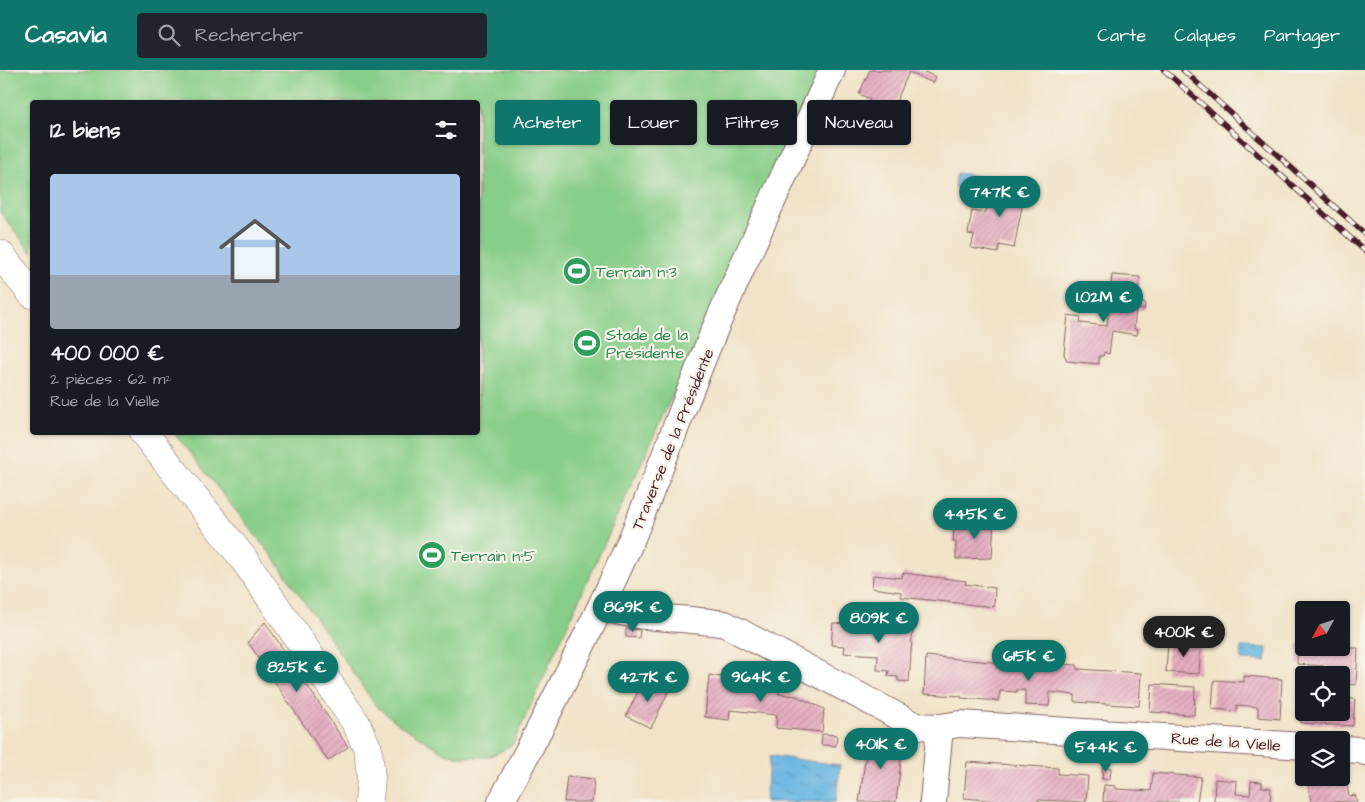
<!DOCTYPE html>
<html lang="fr">
<head>
<meta charset="utf-8">
<style>
  body { margin:0; font-family:"Architects Daughter",sans-serif; background:#20242c; color:#f1f3f6; height:100vh; display:flex; flex-direction:column; font-size:19px; white-space:nowrap }
  * { box-sizing:border-box; margin:0 }
  p { font-size:16px; color:#9ea1a6 }
  .icon { flex:none; width:28px; height:28px; fill:none; stroke:currentColor; stroke-width:2; stroke-linecap:round; stroke-linejoin:round }
  .map { position:relative; flex:1; overflow:hidden }
  .side { position:absolute; left:30px; top:30px; width:450px; height:335px; display:flex; flex-direction:column; background:#171b24; border-radius:5px; box-shadow:0 1px 4px #0004 }
  .side>* { flex:none }
  .guide { position:absolute; left:495px; top:30px; width:475px; height:45px; display:flex; gap:10px }
  .needle { width:32px; rotate:230deg }
  .fabs { position:absolute; left:1295px; top:531px; display:grid; gap:10px }
  .fabs a { display:grid; place-items:center; width:55px; height:55px; border-radius:5px; background:#171b24; box-shadow:0 1px 4px #0004; font-size:25px }
  .price { position:absolute; translate:-50% -42px; padding:0 11px; border-radius:18px; background:#0f766e; color:#fff; font-size:16px; line-height:32px; filter:drop-shadow(0 1px 2px #0008) }
  .price::after { content:''; position:absolute; left:50%; top:30px; width:15px; height:11px; margin-left:-8px; background:inherit; clip-path:polygon(0 0,100% 0,50% 100%) }
  .price.active { background:#222; color:#fff }
  ul { padding:0; list-style:none }
  li { display:grid; align-content:center; gap:10px; height:265px; padding:0 20px }
  li+li { border-top:1px solid #363941 }
  li span { display:grid; place-items:center; height:155px; border-radius:5px; color:#555 }
  li>.icon { margin-inline-start:auto }
  span .icon { width:90px; height:90px; fill:#fffc; stroke-width:1 }
  li b { font-size:21px }
  h2 { display:flex; justify-content:space-between; align-items:center; height:60px; padding:0 20px; font-size:21px }
  .pill { padding:0 18px; border-radius:5px; background:#171b24; box-shadow:0 1px 4px #0004; font-size:18px; line-height:45px }
  .pill.active { background:#0f766e; color:#fff }
  header { display:flex; align-items:center; gap:30px; box-sizing:border-box; height:70px; padding:0 25px; background:#0f766e; color:#fff }
  header strong { font-size:24px }
  nav { display:flex; gap:28px; margin-inline-start:auto; font-size:18px }
  .search { width:350px; height:45px; background:#20242c; display:flex; align-items:center; gap:12px; box-sizing:border-box; padding:0 18px; border-radius:5px; color:#9ea1a6; font-size:19px }
  .map>svg:first-child { display:block }
</style>
</head>
<body>
<header>
<strong>Casavia</strong>
<div class="search"><svg class="icon" aria-label="search" viewBox="0 0 24 24"><circle cx="10" cy="10" r="6"/><path d="M15 15l6 6"/></svg>Rechercher</div>
<nav><a>Carte</a><a>Calques</a><a>Partager</a></nav>
</header>
<div class="map">
<svg width="1365" height="732" viewBox="0 0 1365 732">
  <defs>
    <pattern id="water-ripples" width="26" height="14" patternUnits="userSpaceOnUse" patternTransform="scale(1.25)"><rect width="26" height="14" fill="#67b6e2"/><path d="M2 4q2-2 4 0t4 0M15 11q2-2 4 0t4 0" fill="none" stroke="#5793b7"/></pattern>
    <pattern id="building-hatch" width="6" height="6" patternUnits="userSpaceOnUse" patternTransform="scale(1.25)"><rect width="6" height="6" fill="#e5aec1"/><path d="M-1 1l2-2M0 6l6-6M5 7l2-2" fill="none" stroke="#c695a6"/></pattern>
  </defs>
  <rect width="100%" height="100%" fill="#f7f3e8"/>
  <filter id="ink" filterUnits="userSpaceOnUse"><feTurbulence type="fractalNoise" baseFrequency=".02" numOctaves="2"/><feDisplacementMap in="SourceGraphic" scale="10" xChannelSelector="R" yChannelSelector="G"/><feConvolveMatrix kernelMatrix="1 2 1 2 8 2 1 2 1" color-interpolation-filters="sRGB"/></filter>
  <filter id="wash" filterUnits="userSpaceOnUse"><feTurbulence type="fractalNoise" baseFrequency=".0096" numOctaves="4" result="noise"/><feDisplacementMap in="SourceGraphic" scale="20" xChannelSelector="R" yChannelSelector="G"/><feGaussianBlur stdDeviation="1.12" result="paint"/><feColorMatrix in="noise" values="0 0 0 0 0 0 0 0 0 0 0 0 0 0 0 0 0 1.4 0 .05"/><feComposite in="paint" operator="in"/></filter>
  <g filter="url(#wash)">
    <rect width="100%" height="100%" fill="#f1e3c7"/>
    <!-- pitch -->
    <polygon fill="#87ce88" stroke="#68765a" points="0,0 821,0 513,674 502,681 488,687 460,687 443,682 399,654 376,636 276,491 174,363 478,362 478,32 32,32 32,183 0,142"/>
    <!-- water -->
    <g fill="url(#water-ripples)" stroke="#586a86">
      <polygon points="957,103 985,107 983,122 954,117"/>
      <polygon points="1241,577 1267,578 1266,591 1241,590"/>
      <polygon points="770,686 840,695 836,732 765,732"/>
    </g>
    <g id="blocks">
      <!-- building -->
      <g fill="url(#building-hatch)">
        <polygon points="870,0 920,0 936,7 933,13 909,2 893,39 896,40 889,57 862,46 870,29 859,24"/>
        <polygon points="999,109 1031,115 1029,127 1024,126 1014,178 999,175 998,183 971,178 974,165 968,164 972,141 985,143 987,139 994,137"/>
        <polygon points="1112,205 1140,207 1137,232 1145,233 1144,240 1136,239 1134,259 1138,260 1137,265 1112,261 1109,284 1104,282 1103,286 1099,286 1099,294 1067,291 1064,284 1068,245 1081,247 1080,253 1107,256"/>
        <polygon points="972,448 994,449 992,488 956,489 956,472 953,472 954,458 970,458"/>
        <polygon points="903,503 966,511 965,514 995,518 994,537 901,527 901,522 872,518 873,505 902,508"/>
        <polygon points="862,551 913,554 909,612 898,611 898,607 888,606 889,601 877,600 878,585 844,583 845,576 831,575 833,553 862,555"/>
        <polygon points="265,552 348,677 328,691 248,572"/>
        <polygon points="1144,558 1152,558 1152,571 1143,570"/>
        <polygon points="626,559 640,560 639,568 626,567"/>
        <polygon points="1168,572 1201,573 1199,604 1166,602"/>
        <polygon points="1298,574 1304,575 1304,578 1358,578 1356,615 1341,614 1341,605 1322,605 1323,596 1297,594"/>
        <polygon points="926,586 1001,593 1002,590 1077,595 1077,599 1141,603 1139,636 1075,632 1075,625 1050,622 1049,636 1025,635 1025,620 1017,620 1017,622 1000,621 999,631 961,628 961,626 924,624"/>
        <polygon points="722,598 734,600 733,612 780,617 779,624 796,626 824,639 822,662 776,658 777,645 730,640 729,650 705,647 709,605 721,607"/>
        <polygon points="1244,606 1282,609 1280,649 1258,647 1258,637 1237,635 1237,641 1212,639 1214,610 1244,612"/>
        <polygon points="644,609 669,620 651,658 626,646"/>
        <polygon points="1152,614 1195,617 1194,645 1150,642"/>
        <polygon points="1341,629 1355,629 1353,656 1301,653 1302,634 1304,634 1304,642 1341,642"/>
        <polygon points="822,664 837,665 836,676 821,675"/>
        <polygon points="869,664 887,666 903,675 896,732 859,732"/>
        <polygon points="967,692 1058,698 1058,704 1088,706 1086,732 1038,730 1038,732 1007,732 964,728"/>
        <polygon points="1103,697 1111,698 1110,709 1102,709"/>
        <polygon points="1153,703 1201,707 1197,732 1103,732 1104,715 1116,716 1116,719 1151,721"/>
        <polygon points="567,706 594,709 592,732 564,732"/>
        <polygon points="1215,709 1237,711 1236,724 1250,725 1251,711 1262,712 1262,717 1271,718 1270,732 1214,732"/>
        <polygon points="1307,709 1346,710 1349,726 1355,725 1357,732 1311,732"/>
      </g>
    </g>
  </g>
  <g filter="url(#ink)">
    <use href="#blocks" fill-opacity="0" stroke="#846462" stroke-width="1"/>
    <g fill="none" stroke-linecap="round" stroke-linejoin="round">
      <defs>
        <g id="street">
          <path d="M601,537C640,550 684,547 725,554L916,656L940,657L960,654L1304,676"/>
          <polyline points="1341,679 1361,680 1365,682"/>
          <path d="M501,732C546,648 590,563 629,475C660,402 686,327 717,254C754,169 794,85 832,0"/>
          <polyline points="933,732 940,657"/>
        </g>
        <g id="primary">
          <polyline points="0,184 32,224"/>
          <polyline points="143,362 243,488 356,653 368,679 371,707 369,732"/>
        </g>
      </defs>
      <!-- street casing -->
      <use href="#street" stroke="#846462" stroke-width="28"/>
      <!-- primary casing -->
      <use href="#primary" stroke="#846462" stroke-width="29"/>
      <!-- street -->
      <use href="#street" stroke="#fff" stroke-width="26"/>
      <!-- primary -->
      <use href="#primary" stroke="#fff" stroke-width="28"/>
      <defs>
        <g id="rail">
          <polyline points="1164,0 1365,181"/>
          <polyline points="1183,0 1365,164"/>
        </g>
      </defs>
      <!-- rail casing -->
      <use href="#rail" stroke="#4a1f2b" stroke-width="5.5"/>
      <!-- rail -->
      <use href="#rail" stroke="#f7f3e8" stroke-width="4" stroke-dasharray="11" stroke-linecap="butt"/>
    </g>
  </g>
  <!-- icons -->
  <defs>
    <symbol id="stadium-disc" viewBox="-11 -11 22 22"><circle r="9.5" fill="#2e9e5b" stroke="#f7f3e8"/><path d="M0-5a6.5 5 0 1 0 0 10a6.5 5 0 1 0 0-10ZM-3.5-1.8h7v3.6h-7Z" fill="#fff"/></symbol>
  </defs>
  <g fill-rule="evenodd">
    <use href="#stadium-disc" x="561" y="185" width="32" height="32"/>
    <use href="#stadium-disc" x="571" y="257" width="32" height="32"/>
    <use href="#stadium-disc" x="416" y="469" width="32" height="32"/>
  </g>
  <g text-anchor="middle" stroke-width="4.5" stroke-linejoin="round" paint-order="stroke">
    <!-- leisure labels -->
    <g font-size="16" fill="#27864d" stroke="#f7f3e8" text-anchor="start">
      <text x="596" y="207">Terrain n°3</text>
      <text x="606" y="270">Stade de la<tspan x="606" dy="18">Présidente</tspan></text>
      <text x="451" y="491">Terrain n°5</text>
    </g>
    <!-- street labels -->
    <g font-size="16" fill="#4a1f2b" stroke="#f7f3e8">
      <text transform="translate(672 369) rotate(-68)" y="6">Traverse de la Présidente</text>
      <text transform="translate(1226 671) rotate(4)" y="6">Rue de la Vielle</text>
    </g>
  </g>
</svg>
<div class="fabs">
<a><svg class="needle" viewBox="-14 -14 28 28"><path d="M0-13l5 13h-10z" fill="#e53935"/><path d="M0 13l5-13h-10z" fill="#9ea1a6"/></svg></a>
<a><svg class="icon" aria-label="locate" viewBox="0 0 24 24"><circle cx="12" cy="12" r="6"/><path d="M12 2v4M12 18v4M2 12h4M18 12h4"/></svg></a>
<a><svg class="icon" aria-label="layers" viewBox="0 0 24 24"><path d="M12 4l9 5-9 5-9-5zM3 14l9 5 9-5"/></svg></a>
</div>
<b class="price" style="left:1000px;top:148px">747K €</b>
<b class="price" style="left:1104px;top:253px">1.02M €</b>
<b class="price" style="left:975px;top:470px">445K €</b>
<b class="price" style="left:633px;top:563px">869K €</b>
<b class="price" style="left:879px;top:574px">809K €</b>
<b class="price active" style="left:1184px;top:588px">400K €</b>
<b class="price" style="left:1029px;top:612px">615K €</b>
<b class="price" style="left:297px;top:623px">825K €</b>
<b class="price" style="left:648px;top:633px">427K €</b>
<b class="price" style="left:761px;top:633px">964K €</b>
<b class="price" style="left:881px;top:700px">401K €</b>
<b class="price" style="left:1106px;top:703px">544K €</b>
<div class="guide">
<a class="pill active">Acheter</a>
<a class="pill">Louer</a>
<a class="pill">Filtres</a>
<a class="pill">Nouveau</a>
</div>
<section class="side">
<h2>12 biens<svg class="icon" aria-label="filters" viewBox="0 0 24 24"><path d="M4 7h16M4 17h16"/><circle cx="9" cy="7" r="2"/><circle cx="15" cy="17" r="2"/></svg></h2>
<ul>
<li><span style="background:linear-gradient(#a9c7e8 65%,#9aa5b1 0)"><svg class="icon" aria-label="home" viewBox="0 0 24 24"><path d="M3 11l9-7 9 7M6 9v11h12V9"/></svg></span><div><b>400 000 €</b><p>2 pièces · 62 m²</p><p>Rue de la Vielle</p></div></li>
</ul>
</section>
</div>
</body>
</html>
